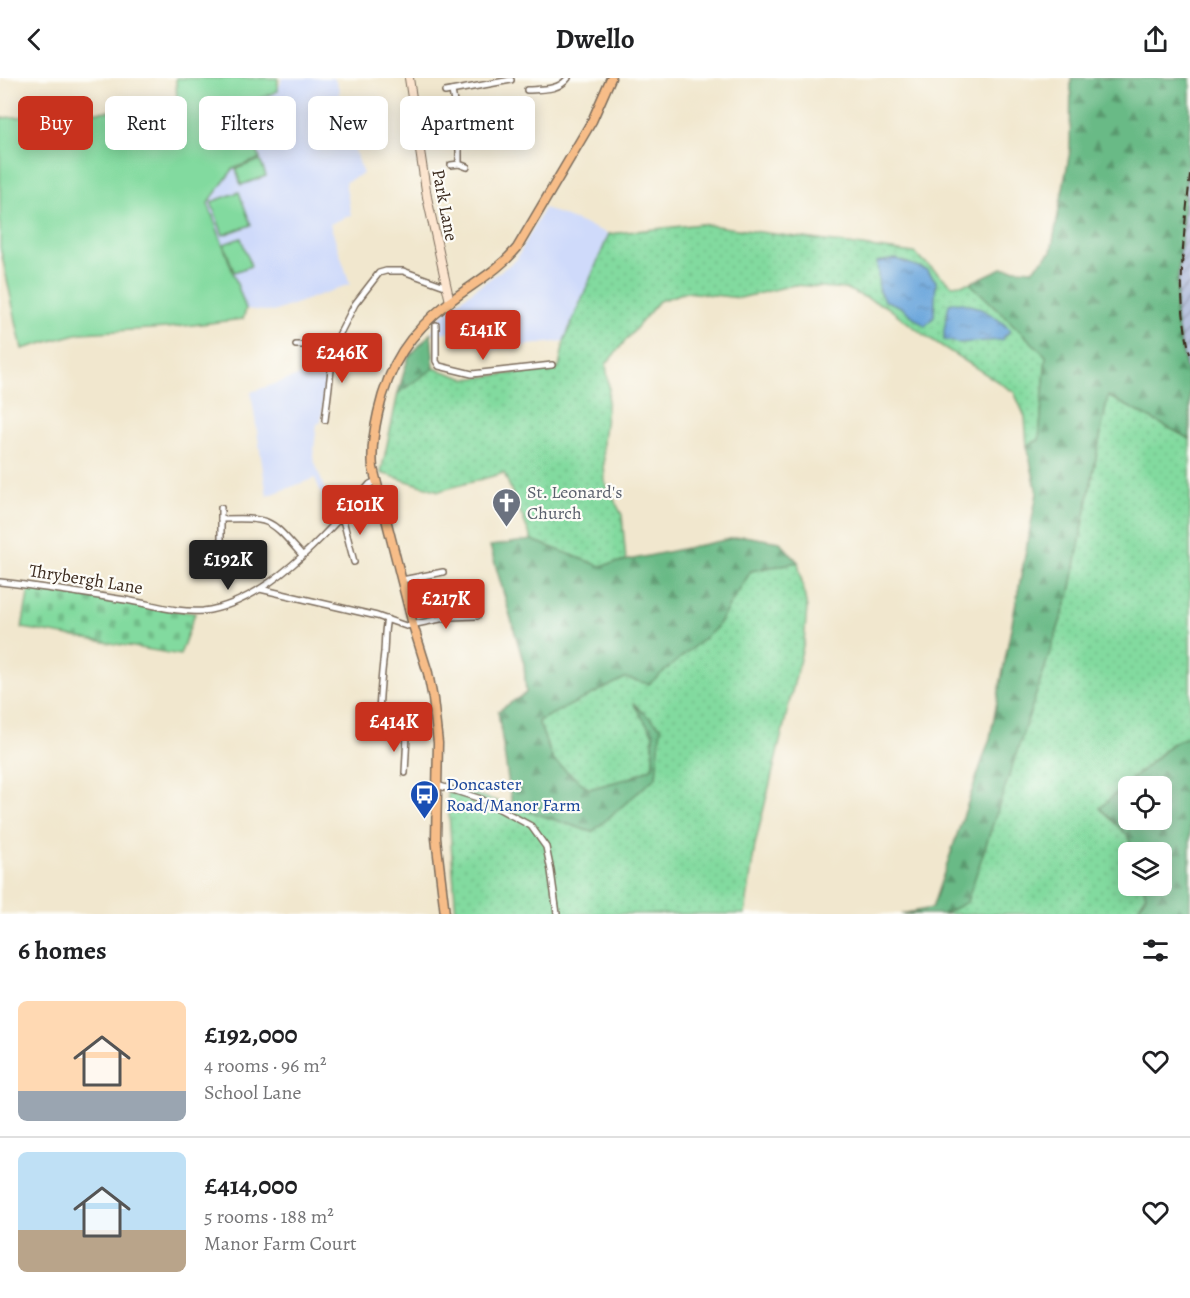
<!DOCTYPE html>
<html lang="en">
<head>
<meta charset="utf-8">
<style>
  body { margin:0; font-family:Alegreya,serif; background:#f6f6f6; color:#202124; height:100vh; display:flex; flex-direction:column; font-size:22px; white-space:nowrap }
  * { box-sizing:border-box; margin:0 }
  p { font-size:20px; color:#757577 }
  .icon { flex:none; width:33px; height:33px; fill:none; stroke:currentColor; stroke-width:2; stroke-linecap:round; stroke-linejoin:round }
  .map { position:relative; height:836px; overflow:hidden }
  .drawer { display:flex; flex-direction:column; background:#fff; flex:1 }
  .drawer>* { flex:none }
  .guide { position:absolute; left:18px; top:18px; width:600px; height:54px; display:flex; gap:12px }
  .tools { position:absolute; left:1118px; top:698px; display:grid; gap:12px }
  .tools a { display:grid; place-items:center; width:54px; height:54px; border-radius:9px; background:#fff; box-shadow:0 3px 15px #0003; font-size:30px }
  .price { position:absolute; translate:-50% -51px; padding:0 14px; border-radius:6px; background:#c8321e; color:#fff; font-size:20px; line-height:39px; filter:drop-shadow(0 2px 3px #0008) }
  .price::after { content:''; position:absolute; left:50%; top:36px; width:18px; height:14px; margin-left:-9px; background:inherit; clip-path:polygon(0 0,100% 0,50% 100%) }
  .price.on { background:#222; color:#fff }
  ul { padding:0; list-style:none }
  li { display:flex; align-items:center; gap:18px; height:150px; padding:0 18px }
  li+li { border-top:2px solid #e0e0e0 }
  li span { display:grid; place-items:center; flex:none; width:168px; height:120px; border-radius:9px; color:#555 }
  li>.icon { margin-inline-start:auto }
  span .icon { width:72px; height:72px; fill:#fffc; stroke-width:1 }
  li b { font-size:26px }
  h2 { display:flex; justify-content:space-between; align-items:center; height:72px; padding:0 18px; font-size:26px }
  .chip { padding:0 21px; border-radius:9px; background:#fff; box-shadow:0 3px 15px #0003; font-size:21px; line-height:54px }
  .chip.on { background:#c8321e; color:#fff }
  header { display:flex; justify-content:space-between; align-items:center; height:78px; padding:0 18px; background:#fff; font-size:27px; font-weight:700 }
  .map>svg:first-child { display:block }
</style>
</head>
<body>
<header><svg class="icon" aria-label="back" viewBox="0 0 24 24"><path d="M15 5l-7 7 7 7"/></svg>Dwello<svg class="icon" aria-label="share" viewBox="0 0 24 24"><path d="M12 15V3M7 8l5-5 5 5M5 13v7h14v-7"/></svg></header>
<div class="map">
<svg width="1190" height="836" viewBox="0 0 1190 836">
  <defs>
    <pattern id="industrial-furrows" width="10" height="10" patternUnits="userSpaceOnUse" patternTransform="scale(1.5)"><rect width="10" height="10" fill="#bac4de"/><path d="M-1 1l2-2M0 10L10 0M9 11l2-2" fill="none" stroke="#989fb3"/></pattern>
    <pattern id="grass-dots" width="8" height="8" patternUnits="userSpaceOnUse" patternTransform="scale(1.5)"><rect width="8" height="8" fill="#82da9f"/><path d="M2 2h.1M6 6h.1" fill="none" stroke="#71bb88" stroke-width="1.8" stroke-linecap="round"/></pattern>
    <pattern id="forest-firs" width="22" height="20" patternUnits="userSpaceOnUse" patternTransform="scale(1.5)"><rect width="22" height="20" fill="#69ba86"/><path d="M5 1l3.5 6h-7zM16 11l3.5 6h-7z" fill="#58976d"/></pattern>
    <pattern id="cemetery-stones" width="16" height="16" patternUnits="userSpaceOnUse" patternTransform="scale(1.5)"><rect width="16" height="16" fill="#82da9f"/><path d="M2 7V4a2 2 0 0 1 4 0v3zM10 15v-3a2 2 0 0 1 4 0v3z" fill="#71bb88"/></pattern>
    <pattern id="water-ripples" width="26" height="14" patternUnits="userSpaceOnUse" patternTransform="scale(1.5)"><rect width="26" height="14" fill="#6ba6dc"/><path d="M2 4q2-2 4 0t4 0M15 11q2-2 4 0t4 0" fill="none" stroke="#5987b2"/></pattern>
  </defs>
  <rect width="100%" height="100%" fill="#fdfcf7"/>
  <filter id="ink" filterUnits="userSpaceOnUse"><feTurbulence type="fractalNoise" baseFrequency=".0167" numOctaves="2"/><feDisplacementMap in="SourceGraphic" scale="12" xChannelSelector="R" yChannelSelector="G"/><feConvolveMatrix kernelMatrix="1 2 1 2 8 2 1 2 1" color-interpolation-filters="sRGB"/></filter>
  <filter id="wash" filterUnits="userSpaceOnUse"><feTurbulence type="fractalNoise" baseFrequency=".008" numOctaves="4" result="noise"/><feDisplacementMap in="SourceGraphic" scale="24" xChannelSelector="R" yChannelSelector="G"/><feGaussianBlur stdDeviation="1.35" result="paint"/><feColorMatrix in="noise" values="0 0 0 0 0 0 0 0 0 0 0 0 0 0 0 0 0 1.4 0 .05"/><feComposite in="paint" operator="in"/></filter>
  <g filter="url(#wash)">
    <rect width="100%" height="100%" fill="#f1e7ce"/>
    <!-- built -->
    <g fill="#cfdafa">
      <polygon points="282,0 334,0 340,12 337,22 363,96 345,104 351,137 330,146 350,206 273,234 246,231 208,125 234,90 242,28 278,13"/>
      <polygon points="544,130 609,156 564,263 485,272 480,253 431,255 439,240 457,224 516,182"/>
      <polygon points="328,288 321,344 317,346 313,379 333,435 330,437 315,400 267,418 251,314"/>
    </g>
    <!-- industrial -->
    <polygon fill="url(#industrial-furrows)" points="1190,53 1190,310 1175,238"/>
    <!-- grass -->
    <g fill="url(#grass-dots)" stroke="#5e825e" stroke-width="1.5">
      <polygon points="701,146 914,175 952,207 970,205 1046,278 1039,362 1027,368 1025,339 1014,314 924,257 887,229 846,211 794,207 740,220 686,214 659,223 606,286 609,310 603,364 605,404 622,437 626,483 600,488 532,462 504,395 439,413 381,395 398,315 434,290 466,301 559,290 564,263 609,156"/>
      <polygon points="1108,318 1190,361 1190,658 1172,665 1100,730 1128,758 1133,774 1128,774 1128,807 1143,807 1146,817 1135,836 944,836 967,823 1070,514"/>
      <polygon points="798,484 807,530 804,564 755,767 745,836 456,836 447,707 592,754 656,699 655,650 633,624 653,656 653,689 630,700 589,711 553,682 538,643 625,600 715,551 751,493"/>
    </g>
    <!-- forest -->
    <g fill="url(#forest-firs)" stroke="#527252" stroke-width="1.5" fill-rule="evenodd">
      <polygon points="1071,0 1190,0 1190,53 1175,238 1190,310 1190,361 1108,318 1070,514 967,824 944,836 901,836 932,830 990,660 1037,415 1027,368 1039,362 1046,278 970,205 1002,190 1032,192 1051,174 1070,73"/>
      <polygon points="431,255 434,290 398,315 408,280"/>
      <polygon points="744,458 780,464 798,484 751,493 715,551 649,606 625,600 538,643 553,682 589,711 630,700 653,689 653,656 634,627 661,649 656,699 592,754 512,728 498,633 526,615 524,586 490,468 532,462 600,488"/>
      <path d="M1190,658V836H1135L1146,817L1143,807H1161V774H1133L1128,758L1100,730L1173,665ZM1128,708H1161V741H1128Z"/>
    </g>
    <!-- cemetery -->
    <polygon fill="url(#cemetery-stones)" stroke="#5e825e" stroke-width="1.5" points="29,511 195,535 180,577 22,550"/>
    <!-- park -->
    <g fill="#82da9f" stroke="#5e825e" stroke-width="1.5">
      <polygon points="176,0 278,0 278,13 242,28 260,81 234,90 208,125 246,231 243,241 167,250 80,255 22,271 0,169 0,40 177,29"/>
      <polygon points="260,82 266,98 241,107 236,91"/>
      <polygon points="239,114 251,147 223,157 211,124"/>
      <polygon points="241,160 251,188 234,194 224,166"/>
    </g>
    <!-- water -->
    <g fill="url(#water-ripples)" stroke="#53687d" stroke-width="1.5">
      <polygon points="896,181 927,192 936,203 934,239 925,248 901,229 884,222 879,213 877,184"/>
      <path d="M954,224C978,226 994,237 1011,252L1001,262L958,265L944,262V252L949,226Z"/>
    </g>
  </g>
  <g filter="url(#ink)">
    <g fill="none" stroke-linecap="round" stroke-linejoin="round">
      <defs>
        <g id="street">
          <path d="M527,12C542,11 558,13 568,0"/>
          <polyline points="452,13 455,30"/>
          <polyline points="445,14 511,2"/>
          <polyline points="451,31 459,72 459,86"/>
          <polyline points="414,39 459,29"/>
          <polyline points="451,87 459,86 467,89"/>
          <polyline points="436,247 436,283 439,288 472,296 552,287"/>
          <polyline points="296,267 334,267 355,226 379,195 386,193 403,193 445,208"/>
          <polyline points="325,342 334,267"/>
          <polyline points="342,438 354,484"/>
          <path d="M221,441C272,440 269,440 302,477"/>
          <polyline points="221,469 221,430"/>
          <polyline points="402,502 443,494"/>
          <path d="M0,504C44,509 87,516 131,523C154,527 179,535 203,533C268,525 329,453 370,406L376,403"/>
          <polyline points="260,511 377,538 406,548 450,539 477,538"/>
          <path d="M387,541C384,553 385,562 384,574C381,601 379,627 378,654L380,656L412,657"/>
          <polyline points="405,695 407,657"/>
          <polyline points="437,707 481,721 531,748 546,769 551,793 557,836"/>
        </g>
        <polyline id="secondary" points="409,0 427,119 450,224"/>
        <path id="primary" d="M445,836L436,760L438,665L433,621L428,595L413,547L373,390C371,372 374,353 378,335C389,286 409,256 448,225C472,206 498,193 517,170L592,43L611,0"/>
      </defs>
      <!-- street casing -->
      <use href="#street" stroke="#7b6c5c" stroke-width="8"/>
      <!-- secondary casing -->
      <use href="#secondary" stroke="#7b6c5c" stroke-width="10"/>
      <!-- primary casing -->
      <use href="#primary" stroke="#7b6c5c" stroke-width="11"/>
      <!-- street -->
      <use href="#street" stroke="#fff" stroke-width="5"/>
      <!-- secondary -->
      <use href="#secondary" stroke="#fce5cf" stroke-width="8"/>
      <!-- primary -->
      <use href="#primary" stroke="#f7bd88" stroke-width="8"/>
      <!-- rail -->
      <path stroke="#3b2a1e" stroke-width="2" stroke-dasharray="9 4.5" stroke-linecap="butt" d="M1190,97C1184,161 1175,212 1190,276"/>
    </g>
  </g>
  <!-- icons -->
  <defs>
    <symbol id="church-pin" viewBox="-11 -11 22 30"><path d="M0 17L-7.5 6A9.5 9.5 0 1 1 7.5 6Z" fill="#6b7280" stroke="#fdfcf7"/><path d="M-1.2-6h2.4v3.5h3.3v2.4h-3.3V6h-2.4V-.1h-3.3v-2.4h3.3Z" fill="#fff"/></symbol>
    <symbol id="bus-pin" viewBox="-11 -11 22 30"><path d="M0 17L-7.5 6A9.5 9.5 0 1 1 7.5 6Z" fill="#1a4fb4" stroke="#fdfcf7"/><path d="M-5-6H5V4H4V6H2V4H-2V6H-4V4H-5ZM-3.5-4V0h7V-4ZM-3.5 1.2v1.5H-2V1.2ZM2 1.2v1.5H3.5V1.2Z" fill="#fff"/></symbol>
  </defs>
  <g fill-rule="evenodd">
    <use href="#church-pin" x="490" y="408" width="33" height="45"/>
    <use href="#bus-pin" x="408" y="700" width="33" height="45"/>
  </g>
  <g text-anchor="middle" stroke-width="4.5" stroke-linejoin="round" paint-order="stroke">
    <!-- street labels -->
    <g font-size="18" fill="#3b2a1e" stroke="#fdfcf7">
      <text transform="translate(445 127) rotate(79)" y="6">Park Lane</text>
      <text transform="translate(86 501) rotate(9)" y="6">Thrybergh Lane</text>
    </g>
    <!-- worship labels -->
    <g font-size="18" fill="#5b616d" stroke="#fdfcf7" text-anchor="start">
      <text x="527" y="420">St. Leonard's<tspan x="527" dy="21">Church</tspan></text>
    </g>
    <!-- transit labels -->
    <g font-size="18" fill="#164399" stroke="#fdfcf7" text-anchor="start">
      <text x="446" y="712">Doncaster<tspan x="446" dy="21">Road/Manor Farm</tspan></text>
    </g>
  </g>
</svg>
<div class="tools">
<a><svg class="icon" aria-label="locate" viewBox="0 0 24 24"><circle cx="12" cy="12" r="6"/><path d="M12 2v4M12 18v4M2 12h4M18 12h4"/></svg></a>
<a><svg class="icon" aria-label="layers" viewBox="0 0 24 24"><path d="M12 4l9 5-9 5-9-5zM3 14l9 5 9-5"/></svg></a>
</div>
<b class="price" style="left:483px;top:283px">£141K</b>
<b class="price" style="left:342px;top:306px">£246K</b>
<b class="price" style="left:360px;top:458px">£101K</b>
<b class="price on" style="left:228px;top:513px">£192K</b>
<b class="price" style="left:446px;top:552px">£217K</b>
<b class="price" style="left:394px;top:675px">£414K</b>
<div class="guide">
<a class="chip on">Buy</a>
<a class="chip">Rent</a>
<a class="chip">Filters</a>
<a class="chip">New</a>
<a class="chip">Apartment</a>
</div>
</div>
<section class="drawer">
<h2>6 homes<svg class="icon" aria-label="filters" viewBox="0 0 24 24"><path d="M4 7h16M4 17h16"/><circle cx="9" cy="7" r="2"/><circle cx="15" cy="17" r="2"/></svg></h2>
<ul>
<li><span style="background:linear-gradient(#ffd9b3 75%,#9aa5b1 0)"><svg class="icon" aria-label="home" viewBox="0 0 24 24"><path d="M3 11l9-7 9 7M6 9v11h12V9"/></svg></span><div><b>£192,000</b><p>4 rooms · 96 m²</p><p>School Lane</p></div><svg class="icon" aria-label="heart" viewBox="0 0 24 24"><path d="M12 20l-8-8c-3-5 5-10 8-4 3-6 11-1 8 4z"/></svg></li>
<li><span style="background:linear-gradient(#bfe0f5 65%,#b9a48a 0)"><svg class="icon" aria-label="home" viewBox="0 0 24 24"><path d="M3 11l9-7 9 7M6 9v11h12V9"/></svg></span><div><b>£414,000</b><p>5 rooms · 188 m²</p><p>Manor Farm Court</p></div><svg class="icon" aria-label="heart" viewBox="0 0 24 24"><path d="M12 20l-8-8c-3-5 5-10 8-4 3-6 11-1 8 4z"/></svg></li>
</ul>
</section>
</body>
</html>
